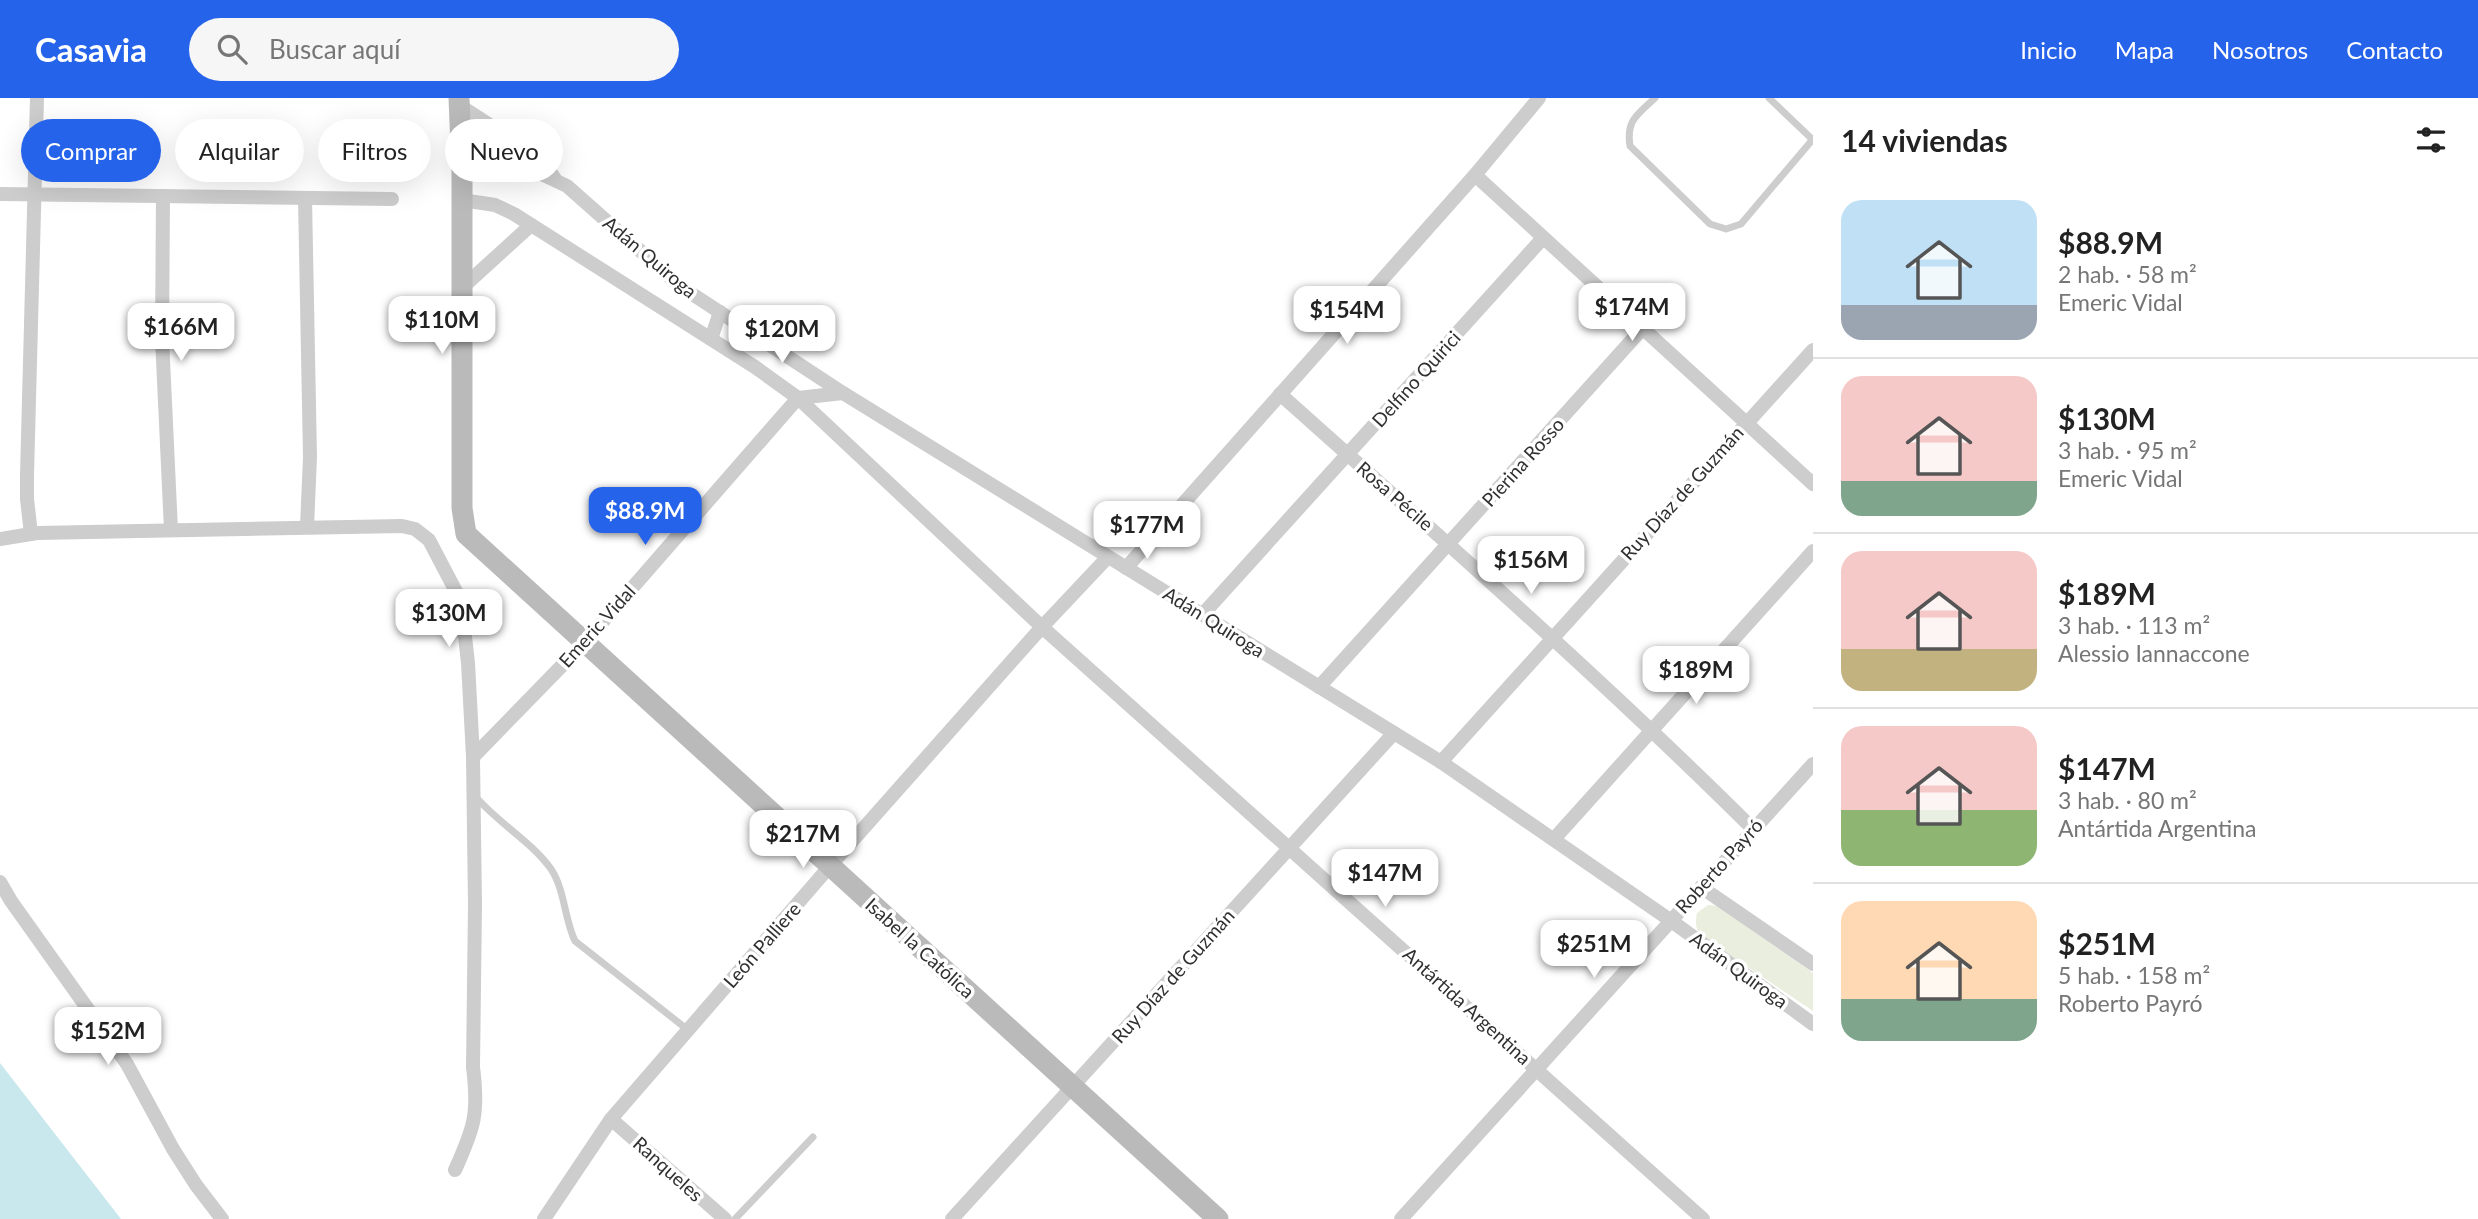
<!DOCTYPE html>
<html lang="es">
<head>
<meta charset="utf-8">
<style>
  body { margin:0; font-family:Lato,sans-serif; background:#f6f6f6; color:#222; height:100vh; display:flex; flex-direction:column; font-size:26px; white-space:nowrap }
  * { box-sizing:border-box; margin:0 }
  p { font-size:23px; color:#767676 }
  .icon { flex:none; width:38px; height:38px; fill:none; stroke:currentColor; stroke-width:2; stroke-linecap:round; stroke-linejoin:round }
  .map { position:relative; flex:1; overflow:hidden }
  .panel { display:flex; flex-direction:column; background:#fff; width:665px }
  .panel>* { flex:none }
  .top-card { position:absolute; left:21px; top:21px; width:665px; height:63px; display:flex; gap:14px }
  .price { position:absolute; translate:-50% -60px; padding:0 16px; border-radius:14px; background:#fff; color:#222; font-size:23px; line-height:46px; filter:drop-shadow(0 2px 4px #0008) }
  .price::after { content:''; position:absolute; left:50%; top:42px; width:21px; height:16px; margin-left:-10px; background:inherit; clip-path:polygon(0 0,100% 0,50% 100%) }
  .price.on { background:#2563eb; color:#fff }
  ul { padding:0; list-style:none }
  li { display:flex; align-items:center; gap:21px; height:175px; padding:0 28px }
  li+li { border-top:2px solid #e0e0e0 }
  li span { display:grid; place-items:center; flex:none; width:196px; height:140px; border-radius:21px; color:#555 }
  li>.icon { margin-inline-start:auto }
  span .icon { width:84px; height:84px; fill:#fffc; stroke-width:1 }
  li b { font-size:30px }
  h2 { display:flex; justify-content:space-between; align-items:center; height:84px; padding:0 28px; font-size:30px }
  .pill { padding:0 24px; border-radius:32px; background:#fff; box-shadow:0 7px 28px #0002; font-size:24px; line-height:63px }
  .pill.on { background:#2563eb; color:#fff }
  header { display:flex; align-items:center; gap:42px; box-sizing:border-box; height:98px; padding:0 35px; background:#2563eb; color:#fff }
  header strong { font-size:33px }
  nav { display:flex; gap:38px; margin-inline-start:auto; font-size:24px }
  .search { width:490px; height:63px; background:#f6f6f6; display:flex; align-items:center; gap:18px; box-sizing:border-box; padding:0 24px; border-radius:38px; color:#767676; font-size:26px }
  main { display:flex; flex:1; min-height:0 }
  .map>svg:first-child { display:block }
</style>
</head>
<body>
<header>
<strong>Casavia</strong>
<div class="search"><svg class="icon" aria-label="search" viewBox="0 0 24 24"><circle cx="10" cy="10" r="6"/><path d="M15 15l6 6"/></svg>Buscar aquí</div>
<nav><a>Inicio</a><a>Mapa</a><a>Nosotros</a><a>Contacto</a></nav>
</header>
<main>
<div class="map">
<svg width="1813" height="1121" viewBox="0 0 1813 1121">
  <rect width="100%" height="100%" fill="#fff"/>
  <!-- green -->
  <path fill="#eaeede" d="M1708,807L1717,808L1813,875V913L1703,839C1695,831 1695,825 1697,815Z"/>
  <!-- water -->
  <polygon fill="#c9e8ee" points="0,965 121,1121 0,1121"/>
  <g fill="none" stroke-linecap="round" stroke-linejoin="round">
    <!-- lane -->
    <g stroke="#cdcdcd" stroke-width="7">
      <path d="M1655,0C1637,17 1626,22 1630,48L1710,126L1726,131L1741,126L1813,41"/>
      <polyline points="1769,0 1813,42"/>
      <path d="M476,699C498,725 532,744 551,771C565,792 564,820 575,843L688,932"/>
      <polyline points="735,1121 813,1039"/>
    </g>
    <!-- street -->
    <g stroke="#cdcdcd" stroke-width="14">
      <polyline points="459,7 533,55 543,63 555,81"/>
      <polyline points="462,73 509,70 537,74 567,88 680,188 843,295 1441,664 1670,822 1813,926"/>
      <polyline points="1475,77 1813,386"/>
      <polyline points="0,96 392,101"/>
      <polyline points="163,98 162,240 171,432"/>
      <polyline points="305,100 310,359 307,429"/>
      <polyline points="462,102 495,107 514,116 755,269 798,300 1042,529 1703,1121"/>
      <polyline points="463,189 531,127"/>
      <polyline points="711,241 720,214"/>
      <path d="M1280,296C1440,439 1601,580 1753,731"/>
      <polyline points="31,436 27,401 27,377 37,0"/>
      <path d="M0,441L37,435L402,428L415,431L429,442L461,503L468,565L473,659L475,806L473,969C479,1016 474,1030 455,1072"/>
      <polyline points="1126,470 1475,77 1539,0"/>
      <polyline points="1203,516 1543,140"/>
      <polyline points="1319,589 1642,231"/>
      <polyline points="473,659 585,544 798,300 843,295"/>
      <polyline points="1441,664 1813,252"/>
      <polyline points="1554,741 1813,453"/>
      <polyline points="0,784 11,803 127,966 173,1051 196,1087 222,1121"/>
      <polyline points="1701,789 1813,866"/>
      <polyline points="611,1021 725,1121"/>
      <polyline points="544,1121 611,1021 830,768 1042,529 1107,460"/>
      <polyline points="952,1121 1394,635"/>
      <polyline points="1401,1121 1813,666"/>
    </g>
    <!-- secondary -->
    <polyline stroke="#bababa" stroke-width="21" points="459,0 462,73 462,410 466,436 1218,1121"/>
  </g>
  <g text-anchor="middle" stroke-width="7" stroke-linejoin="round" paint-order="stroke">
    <!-- street labels -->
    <g font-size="19" fill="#303030" stroke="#fff">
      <text transform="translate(650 159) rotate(40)" y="7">Adán Quiroga</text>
      <text transform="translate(1416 281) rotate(-48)" y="7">Delfino Quirici</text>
      <text transform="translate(1523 364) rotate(-48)" y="7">Pierina Rosso</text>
      <text transform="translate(1682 395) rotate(-48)" y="7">Ruy Díaz de Guzmán</text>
      <text transform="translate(1395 398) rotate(41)" y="7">Rosa Pécile</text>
      <text transform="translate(1214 524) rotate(32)" y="7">Adán Quiroga</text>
      <text transform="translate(597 528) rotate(-48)" y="7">Emeric Vidal</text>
      <text transform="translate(1719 768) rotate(-48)" y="7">Roberto Payró</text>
      <text transform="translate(762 847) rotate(-49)" y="7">León Palliere</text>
      <text transform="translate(920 850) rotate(42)" y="7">Isabel la Católica</text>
      <text transform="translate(1739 872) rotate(36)" y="7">Adán Quiroga</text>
      <text transform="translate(1173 878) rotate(-48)" y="7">Ruy Díaz de Guzmán</text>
      <text transform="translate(1467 908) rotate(42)" y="7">Antártida Argentina</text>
      <text transform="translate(668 1071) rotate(42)" y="7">Ranqueles</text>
    </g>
  </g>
</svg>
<b class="price" style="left:1632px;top:245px">$174M</b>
<b class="price" style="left:1347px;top:248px">$154M</b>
<b class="price" style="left:442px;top:258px">$110M</b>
<b class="price" style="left:181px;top:265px">$166M</b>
<b class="price" style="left:782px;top:267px">$120M</b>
<b class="price on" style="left:645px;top:449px">$88.9M</b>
<b class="price" style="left:1147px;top:463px">$177M</b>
<b class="price" style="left:1531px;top:498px">$156M</b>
<b class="price" style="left:449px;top:551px">$130M</b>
<b class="price" style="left:1696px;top:608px">$189M</b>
<b class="price" style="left:803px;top:772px">$217M</b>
<b class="price" style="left:1385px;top:811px">$147M</b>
<b class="price" style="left:1594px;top:882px">$251M</b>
<b class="price" style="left:108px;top:969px">$152M</b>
<div class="top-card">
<a class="pill on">Comprar</a>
<a class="pill">Alquilar</a>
<a class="pill">Filtros</a>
<a class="pill">Nuevo</a>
</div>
</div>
<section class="panel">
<h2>14 viviendas<svg class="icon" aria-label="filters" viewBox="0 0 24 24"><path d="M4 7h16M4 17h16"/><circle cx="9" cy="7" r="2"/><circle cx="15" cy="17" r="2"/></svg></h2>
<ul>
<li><span style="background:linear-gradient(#bfe0f5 75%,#9aa5b1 0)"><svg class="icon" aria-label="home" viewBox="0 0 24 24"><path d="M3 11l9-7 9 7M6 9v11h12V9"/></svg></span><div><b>$88.9M</b><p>2 hab. · 58 m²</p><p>Emeric Vidal</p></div></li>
<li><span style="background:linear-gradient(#f6c9c9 75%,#7fa58c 0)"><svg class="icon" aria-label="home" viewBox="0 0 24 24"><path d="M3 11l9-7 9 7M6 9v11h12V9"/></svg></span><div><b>$130M</b><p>3 hab. · 95 m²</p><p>Emeric Vidal</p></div></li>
<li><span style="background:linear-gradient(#f6c9c9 70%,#c2b280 0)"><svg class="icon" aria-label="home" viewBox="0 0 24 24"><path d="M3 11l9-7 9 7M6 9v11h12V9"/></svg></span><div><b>$189M</b><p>3 hab. · 113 m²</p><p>Alessio Iannaccone</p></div></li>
<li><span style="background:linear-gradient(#f6c9c9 60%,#8fb573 0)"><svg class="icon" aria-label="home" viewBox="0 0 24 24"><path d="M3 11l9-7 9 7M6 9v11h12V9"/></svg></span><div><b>$147M</b><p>3 hab. · 80 m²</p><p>Antártida Argentina</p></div></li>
<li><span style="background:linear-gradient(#ffd9b3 70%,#7fa58c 0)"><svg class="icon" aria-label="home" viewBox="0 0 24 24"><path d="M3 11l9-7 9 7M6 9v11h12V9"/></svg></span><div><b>$251M</b><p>5 hab. · 158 m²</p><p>Roberto Payró</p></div></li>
</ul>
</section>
</main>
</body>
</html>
